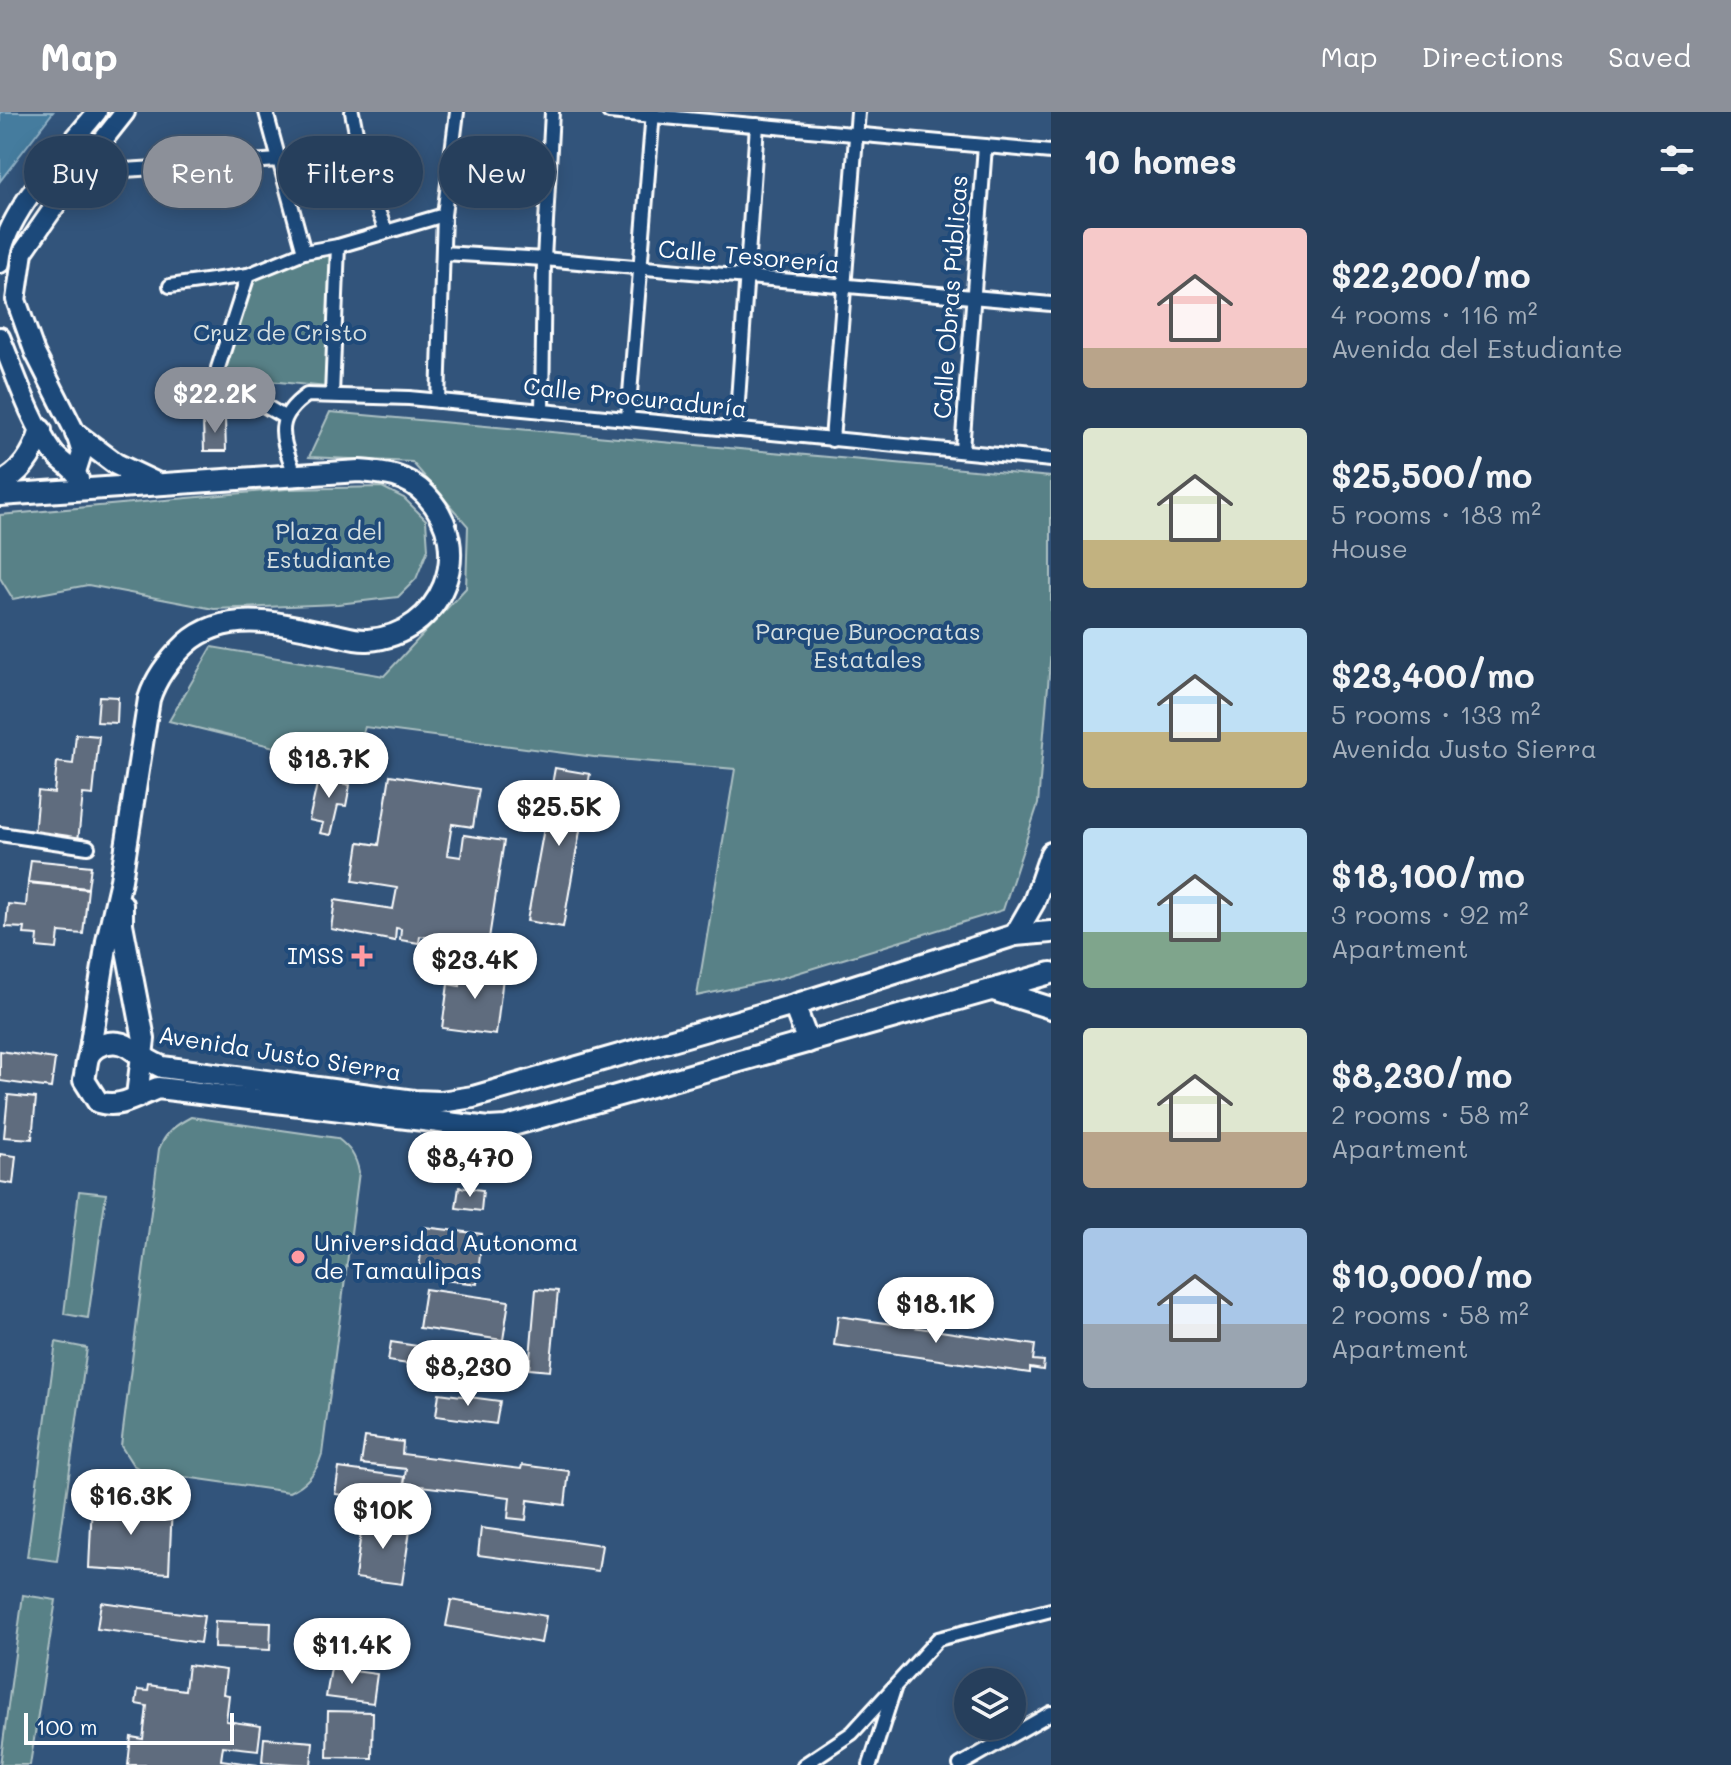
<!DOCTYPE html>
<html lang="en">
<head>
<meta charset="utf-8">
<style>
  body { margin:0; font-family:Mali,sans-serif; background:#2e4662; color:#f1f3f6; height:100vh; display:flex; flex-direction:column; font-size:30px; white-space:nowrap }
  * { box-sizing:border-box; margin:0 }
  p { font-size:26px; color:#a4afbb }
  .icon { flex:none; width:44px; height:44px; fill:none; stroke:currentColor; stroke-width:2; stroke-linecap:round; stroke-linejoin:round }
  .map { position:relative; flex:1; overflow:hidden }
  .details { display:flex; flex-direction:column; background:#263f5c; width:680px }
  .details>* { flex:none }
  .hud { position:absolute; left:24px; top:24px; width:760px; height:72px; display:flex; gap:16px }
  .fabs { position:absolute; left:954px; top:1556px; display:grid; gap:16px }
  .fabs a { display:grid; place-items:center; width:72px; height:72px; border-radius:50%; background:#263f5c; box-shadow:0 4px 20px #0003,0 0 0 2px #425872; font-size:40px }
  .scale { position:absolute; left:24px; bottom:20px; width:210px; box-sizing:border-box; padding-left:8px; border:4px solid #fff; border-top:0; font-size:22px; line-height:28px; white-space:nowrap; color:#fff; -webkit-text-stroke:6px #1f4a7a; paint-order:stroke }
  .price { position:absolute; translate:-50% -68px; padding:0 18px; border-radius:28px; background:#fff; color:#222; font-size:26px; line-height:52px; filter:drop-shadow(0 2px 4px #0008) }
  .price::after { content:''; position:absolute; left:50%; top:48px; width:24px; height:18px; margin-left:-12px; background:inherit; clip-path:polygon(0 0,100% 0,50% 100%) }
  .price.current { background:#8c9099; color:#fff }
  ul { padding:0; list-style:none }
  li { display:flex; align-items:center; gap:24px; height:200px; padding:0 32px }
  li span { display:grid; place-items:center; flex:none; width:224px; height:160px; border-radius:8px; color:#555 }
  li>.icon { margin-inline-start:auto }
  span .icon { width:96px; height:96px; fill:#fffc; stroke-width:1 }
  li b { font-size:34px }
  h2 { display:flex; justify-content:space-between; align-items:center; height:96px; padding:0 32px; font-size:34px }
  .tag { padding:0 28px; border-radius:36px; background:#263f5c; box-shadow:0 4px 20px #0003,0 0 0 2px #425872; font-size:28px; line-height:72px }
  .tag.current { background:#8c9099; color:#fff }
  header { display:flex; align-items:center; gap:48px; box-sizing:border-box; height:112px; padding:0 40px; background:#8c9099; color:#fff }
  header strong { font-size:38px }
  nav { display:flex; gap:44px; margin-inline-start:auto; font-size:28px }
  main { display:flex; flex:1; min-height:0 }
  .map>svg:first-child { display:block }
</style>
</head>
<body>
<header>
<strong>Map</strong>
<nav><a>Map</a><a>Directions</a><a>Saved</a></nav>
</header>
<main>
<div class="map">
<svg width="1051" height="1653" viewBox="0 0 1051 1653">
  <rect width="100%" height="100%" fill="#32547b"/>
  <filter id="ink" filterUnits="userSpaceOnUse"><feTurbulence type="fractalNoise" baseFrequency=".0125" numOctaves="2"/><feDisplacementMap in="SourceGraphic" scale="16" xChannelSelector="R" yChannelSelector="G"/><feConvolveMatrix kernelMatrix="1 2 1 2 8 2 1 2 1" color-interpolation-filters="sRGB"/></filter>
  <g filter="url(#ink)">
    <!-- green -->
    <g fill="#598187" stroke="#acc0c3" stroke-width="2">
      <polygon points="333,143 327,275 230,265 220,261 252,166 299,149"/>
      <polygon points="330,300 1051,365 1051,538 1038,692 1003,798 781,866 697,884 735,657 594,645 365,615 351,654 169,609 212,535 384,564 466,476 468,414 412,350 309,345"/>
      <polygon points="382,375 404,386 426,408 428,437 416,467 398,485 338,492 214,497 88,473 13,487 0,466 0,403 287,377"/>
      <path d="M191,1005L337,1026C350,1036 356,1044 359,1060L322,1342C316,1361 307,1372 289,1380L143,1359L133,1353L121,1334L159,1037C166,1020 174,1014 191,1005Z"/>
      <polygon points="79,1079 106,1082 88,1206 64,1202"/>
      <polygon points="56,1230 87,1236 57,1449 27,1445"/>
      <polygon points="23,1483 56,1488 30,1653 0,1653"/>
    </g>
    <!-- water -->
    <polygon fill="#447c9e" stroke="#8fb0c5" stroke-width="2" points="0,0 53,0 0,69"/>
    <!-- building -->
    <g fill="#5e6c7e" stroke="#fff" stroke-width="2">
      <polygon points="225,307 226,339 204,339 203,308"/>
      <polygon points="99,584 118,585 117,611 97,610"/>
      <polygon points="76,622 99,624 93,683 83,682 78,729 34,724 38,679 54,681 57,650 73,652"/>
      <polygon points="555,656 590,662 563,815 527,809"/>
      <polygon points="320,659 343,664 341,671 350,673 346,694 338,693 331,723 320,721 323,711 309,708"/>
      <polygon points="390,663 479,677 473,715 452,712 447,743 461,745 464,723 504,729 488,833 420,824 419,831 400,828 401,817 396,816 395,829 331,817 335,788 393,797 397,776 353,769 359,730 379,733"/>
      <polygon points="31,748 91,754 88,776 28,770"/>
      <polygon points="28,771 88,777 83,822 59,820 57,837 37,835 38,823 24,822 25,816 6,815 8,792 26,794"/>
      <polygon points="463,852 504,857 496,923 442,916 448,872 460,874"/>
      <polygon points="0,939 55,947 51,976 0,969"/>
      <polygon points="8,983 36,986 32,1027 4,1025"/>
      <polygon points="0,1042 16,1044 13,1072 0,1070"/>
      <polygon points="459,1075 483,1078 481,1099 456,1096"/>
      <polygon points="424,1115 482,1122 477,1172 418,1165"/>
      <polygon points="425,1177 509,1189 503,1228 419,1216"/>
      <polygon points="536,1177 558,1179 550,1259 529,1257"/>
      <polygon points="838,1204 1035,1233 1033,1248 1044,1249 1043,1258 1030,1256 1030,1261 834,1233"/>
      <polygon points="391,1230 503,1247 500,1266 388,1249"/>
      <polygon points="439,1281 500,1289 496,1312 436,1304"/>
      <polygon points="365,1325 403,1330 402,1342 521,1357 522,1353 569,1359 565,1393 528,1388 526,1408 508,1406 510,1385 404,1372 406,1357 361,1352"/>
      <polygon points="339,1356 405,1365 401,1391 335,1382"/>
      <polygon points="92,1390 172,1393 169,1461 89,1456"/>
      <polygon points="363,1405 411,1412 402,1472 355,1466"/>
      <polygon points="481,1416 602,1433 598,1459 478,1443"/>
      <polygon points="451,1488 546,1504 541,1531 446,1514"/>
      <polygon points="101,1490 204,1504 200,1531 97,1517"/>
      <polygon points="215,1509 271,1511 270,1538 214,1536"/>
      <polygon points="188,1553 226,1558 223,1582 229,1583 226,1609 261,1614 258,1638 223,1634 221,1648 258,1653 128,1653 131,1625 143,1627 147,1594 136,1592 138,1578 148,1579 149,1573 185,1578"/>
      <polygon points="331,1556 377,1562 373,1591 326,1585"/>
      <polygon points="328,1599 373,1600 372,1646 327,1645"/>
      <polygon points="264,1626 313,1630 311,1653 262,1650"/>
    </g>
    <g fill="none" stroke-linecap="round" stroke-linejoin="round">
      <defs>
        <g id="minor">
          <polyline points="266,0 304,140"/>
          <polyline points="352,0 365,66 386,119"/>
          <polyline points="609,0 1051,40"/>
          <polyline points="124,58 279,48"/>
          <polyline points="443,141 544,147 1051,192"/>
          <polyline points="248,163 218,256 219,267 284,305"/>
          <polyline points="170,174 248,163 304,140 338,134 444,103"/>
          <polyline points="332,283 338,134"/>
          <polyline points="438,289 444,103 457,0"/>
          <polyline points="542,299 544,147 552,0"/>
          <polyline points="628,306 653,0"/>
          <polyline points="736,318 757,13"/>
          <polyline points="832,328 858,0"/>
          <polyline points="962,338 985,34"/>
          <path d="M295,363C283,327 271,308 307,283L409,286L1051,348"/>
          <polyline points="0,722 88,735"/>
          <polyline points="804,1653 852,1621 938,1527 1051,1498"/>
          <polyline points="870,1653 894,1577"/>
          <polyline points="960,1653 1051,1601"/>
        </g>
        <g id="secondary">
          <path d="M0,151C3,102 66,39 97,0"/>
          <path d="M0,225C16,263 29,306 53,340C61,351 74,355 79,367"/>
          <polyline points="76,360 82,341 76,322 35,241 16,188 23,140 84,52 125,0"/>
        </g>
        <g id="primary">
          <polyline points="76,322 116,352 156,371"/>
          <path d="M0,371C22,361 34,341 41,318"/>
          <path d="M0,383L359,359C385,361 407,363 426,383C477,437 442,523 368,528C354,529 340,523 326,521C280,511 225,497 186,532C169,548 156,565 149,587L121,768L107,829L89,943"/>
          <polyline points="122,792 122,812 144,927 137,984"/>
          <path d="M1051,820L1015,823L794,893L473,985L441,990L414,989L162,955C146,948 142,944 129,935C117,927 97,930 89,943C86,949 86,961 84,968L98,990C121,997 136,984 158,976L489,1016L506,1015L1051,861"/>
          <polyline points="1015,823 1034,790 1051,741"/>
          <polyline points="993,878 1051,896"/>
          <polyline points="794,893 808,930"/>
        </g>
      </defs>
      <!-- minor casing -->
      <use href="#minor" stroke="#fff" stroke-width="18"/>
      <!-- secondary casing -->
      <use href="#secondary" stroke="#fff" stroke-width="24"/>
      <!-- primary casing -->
      <use href="#primary" stroke="#fff" stroke-width="26"/>
      <!-- minor -->
      <use href="#minor" stroke="#1f4a7a" stroke-width="12"/>
      <!-- secondary -->
      <use href="#secondary" stroke="#1f4a7a" stroke-width="18"/>
      <!-- primary -->
      <use href="#primary" stroke="#1f4a7a" stroke-width="20"/>
    </g>
  </g>
  <!-- markers -->
  <g fill="#ff9aa2" stroke="#1f4a7a" stroke-width="3">
    <path d="M358 832h8v8h8v8h-8v8h-8v-8h-8v-8h8z"/>
    <circle cx="298" cy="1145" r="8"/>
  </g>
  <g text-anchor="middle" stroke-width="8" stroke-linejoin="round" paint-order="stroke">
    <!-- street labels -->
    <g font-size="24" fill="#fff" stroke="#1f4a7a">
      <text transform="translate(749 145) rotate(5)" y="8">Calle Tesorería</text>
      <text transform="translate(951 185) rotate(-86)" y="8">Calle Obras Públicas</text>
      <text transform="translate(635 286) rotate(6)" y="8">Calle Procuraduría</text>
      <text transform="translate(280 942) rotate(9)" y="8">Avenida Justo Sierra</text>
    </g>
    <!-- park labels -->
    <g font-size="24" fill="#d6e0e1" stroke="#1f4a7a">
      <text x="280" y="229">Cruz de Cristo</text>
      <text x="329" y="428">Plaza del<tspan x="329" dy="28">Estudiante</tspan></text>
      <text x="868" y="528">Parque Burocratas<tspan x="868" dy="28">Estatales</tspan></text>
    </g>
    <!-- poi labels -->
    <g font-size="24" fill="#fff" stroke="#1f4a7a" text-anchor="end">
      <text x="344" y="852">IMSS</text>
      <text x="314" y="1139" text-anchor="start">Universidad Autonoma<tspan x="314" dy="28">de Tamaulipas</tspan></text>
    </g>
  </g>
</svg>
<div class="fabs">
<a><svg class="icon" aria-label="layers" viewBox="0 0 24 24"><path d="M12 4l9 5-9 5-9-5zM3 14l9 5 9-5"/></svg></a>
</div>
<div class="scale">100 m</div>
<b class="price current" style="left:215px;top:323px">$22.2K</b>
<b class="price" style="left:329px;top:688px">$18.7K</b>
<b class="price" style="left:559px;top:736px">$25.5K</b>
<b class="price" style="left:475px;top:889px">$23.4K</b>
<b class="price" style="left:470px;top:1087px">$8,470</b>
<b class="price" style="left:936px;top:1233px">$18.1K</b>
<b class="price" style="left:468px;top:1296px">$8,230</b>
<b class="price" style="left:131px;top:1425px">$16.3K</b>
<b class="price" style="left:383px;top:1439px">$10K</b>
<b class="price" style="left:352px;top:1574px">$11.4K</b>
<div class="hud">
<a class="tag">Buy</a>
<a class="tag current">Rent</a>
<a class="tag">Filters</a>
<a class="tag">New</a>
</div>
</div>
<section class="details">
<h2>10 homes<svg class="icon" aria-label="filters" viewBox="0 0 24 24"><path d="M4 7h16M4 17h16"/><circle cx="9" cy="7" r="2"/><circle cx="15" cy="17" r="2"/></svg></h2>
<ul>
<li><span style="background:linear-gradient(#f6c9c9 75%,#b9a48a 0)"><svg class="icon" aria-label="home" viewBox="0 0 24 24"><path d="M3 11l9-7 9 7M6 9v11h12V9"/></svg></span><div><b>$22,200/mo</b><p>4 rooms · 116 m²</p><p>Avenida del Estudiante</p></div></li>
<li><span style="background:linear-gradient(#dfe7d0 70%,#c2b280 0)"><svg class="icon" aria-label="home" viewBox="0 0 24 24"><path d="M3 11l9-7 9 7M6 9v11h12V9"/></svg></span><div><b>$25,500/mo</b><p>5 rooms · 183 m²</p><p>House</p></div></li>
<li><span style="background:linear-gradient(#bfe0f5 65%,#c2b280 0)"><svg class="icon" aria-label="home" viewBox="0 0 24 24"><path d="M3 11l9-7 9 7M6 9v11h12V9"/></svg></span><div><b>$23,400/mo</b><p>5 rooms · 133 m²</p><p>Avenida Justo Sierra</p></div></li>
<li><span style="background:linear-gradient(#bfe0f5 65%,#7fa58c 0)"><svg class="icon" aria-label="home" viewBox="0 0 24 24"><path d="M3 11l9-7 9 7M6 9v11h12V9"/></svg></span><div><b>$18,100/mo</b><p>3 rooms · 92 m²</p><p>Apartment</p></div></li>
<li><span style="background:linear-gradient(#dfe7d0 65%,#b9a48a 0)"><svg class="icon" aria-label="home" viewBox="0 0 24 24"><path d="M3 11l9-7 9 7M6 9v11h12V9"/></svg></span><div><b>$8,230/mo</b><p>2 rooms · 58 m²</p><p>Apartment</p></div></li>
<li><span style="background:linear-gradient(#a9c7e8 60%,#9aa5b1 0)"><svg class="icon" aria-label="home" viewBox="0 0 24 24"><path d="M3 11l9-7 9 7M6 9v11h12V9"/></svg></span><div><b>$10,000/mo</b><p>2 rooms · 58 m²</p><p>Apartment</p></div></li>
</ul>
</section>
</main>
</body>
</html>
